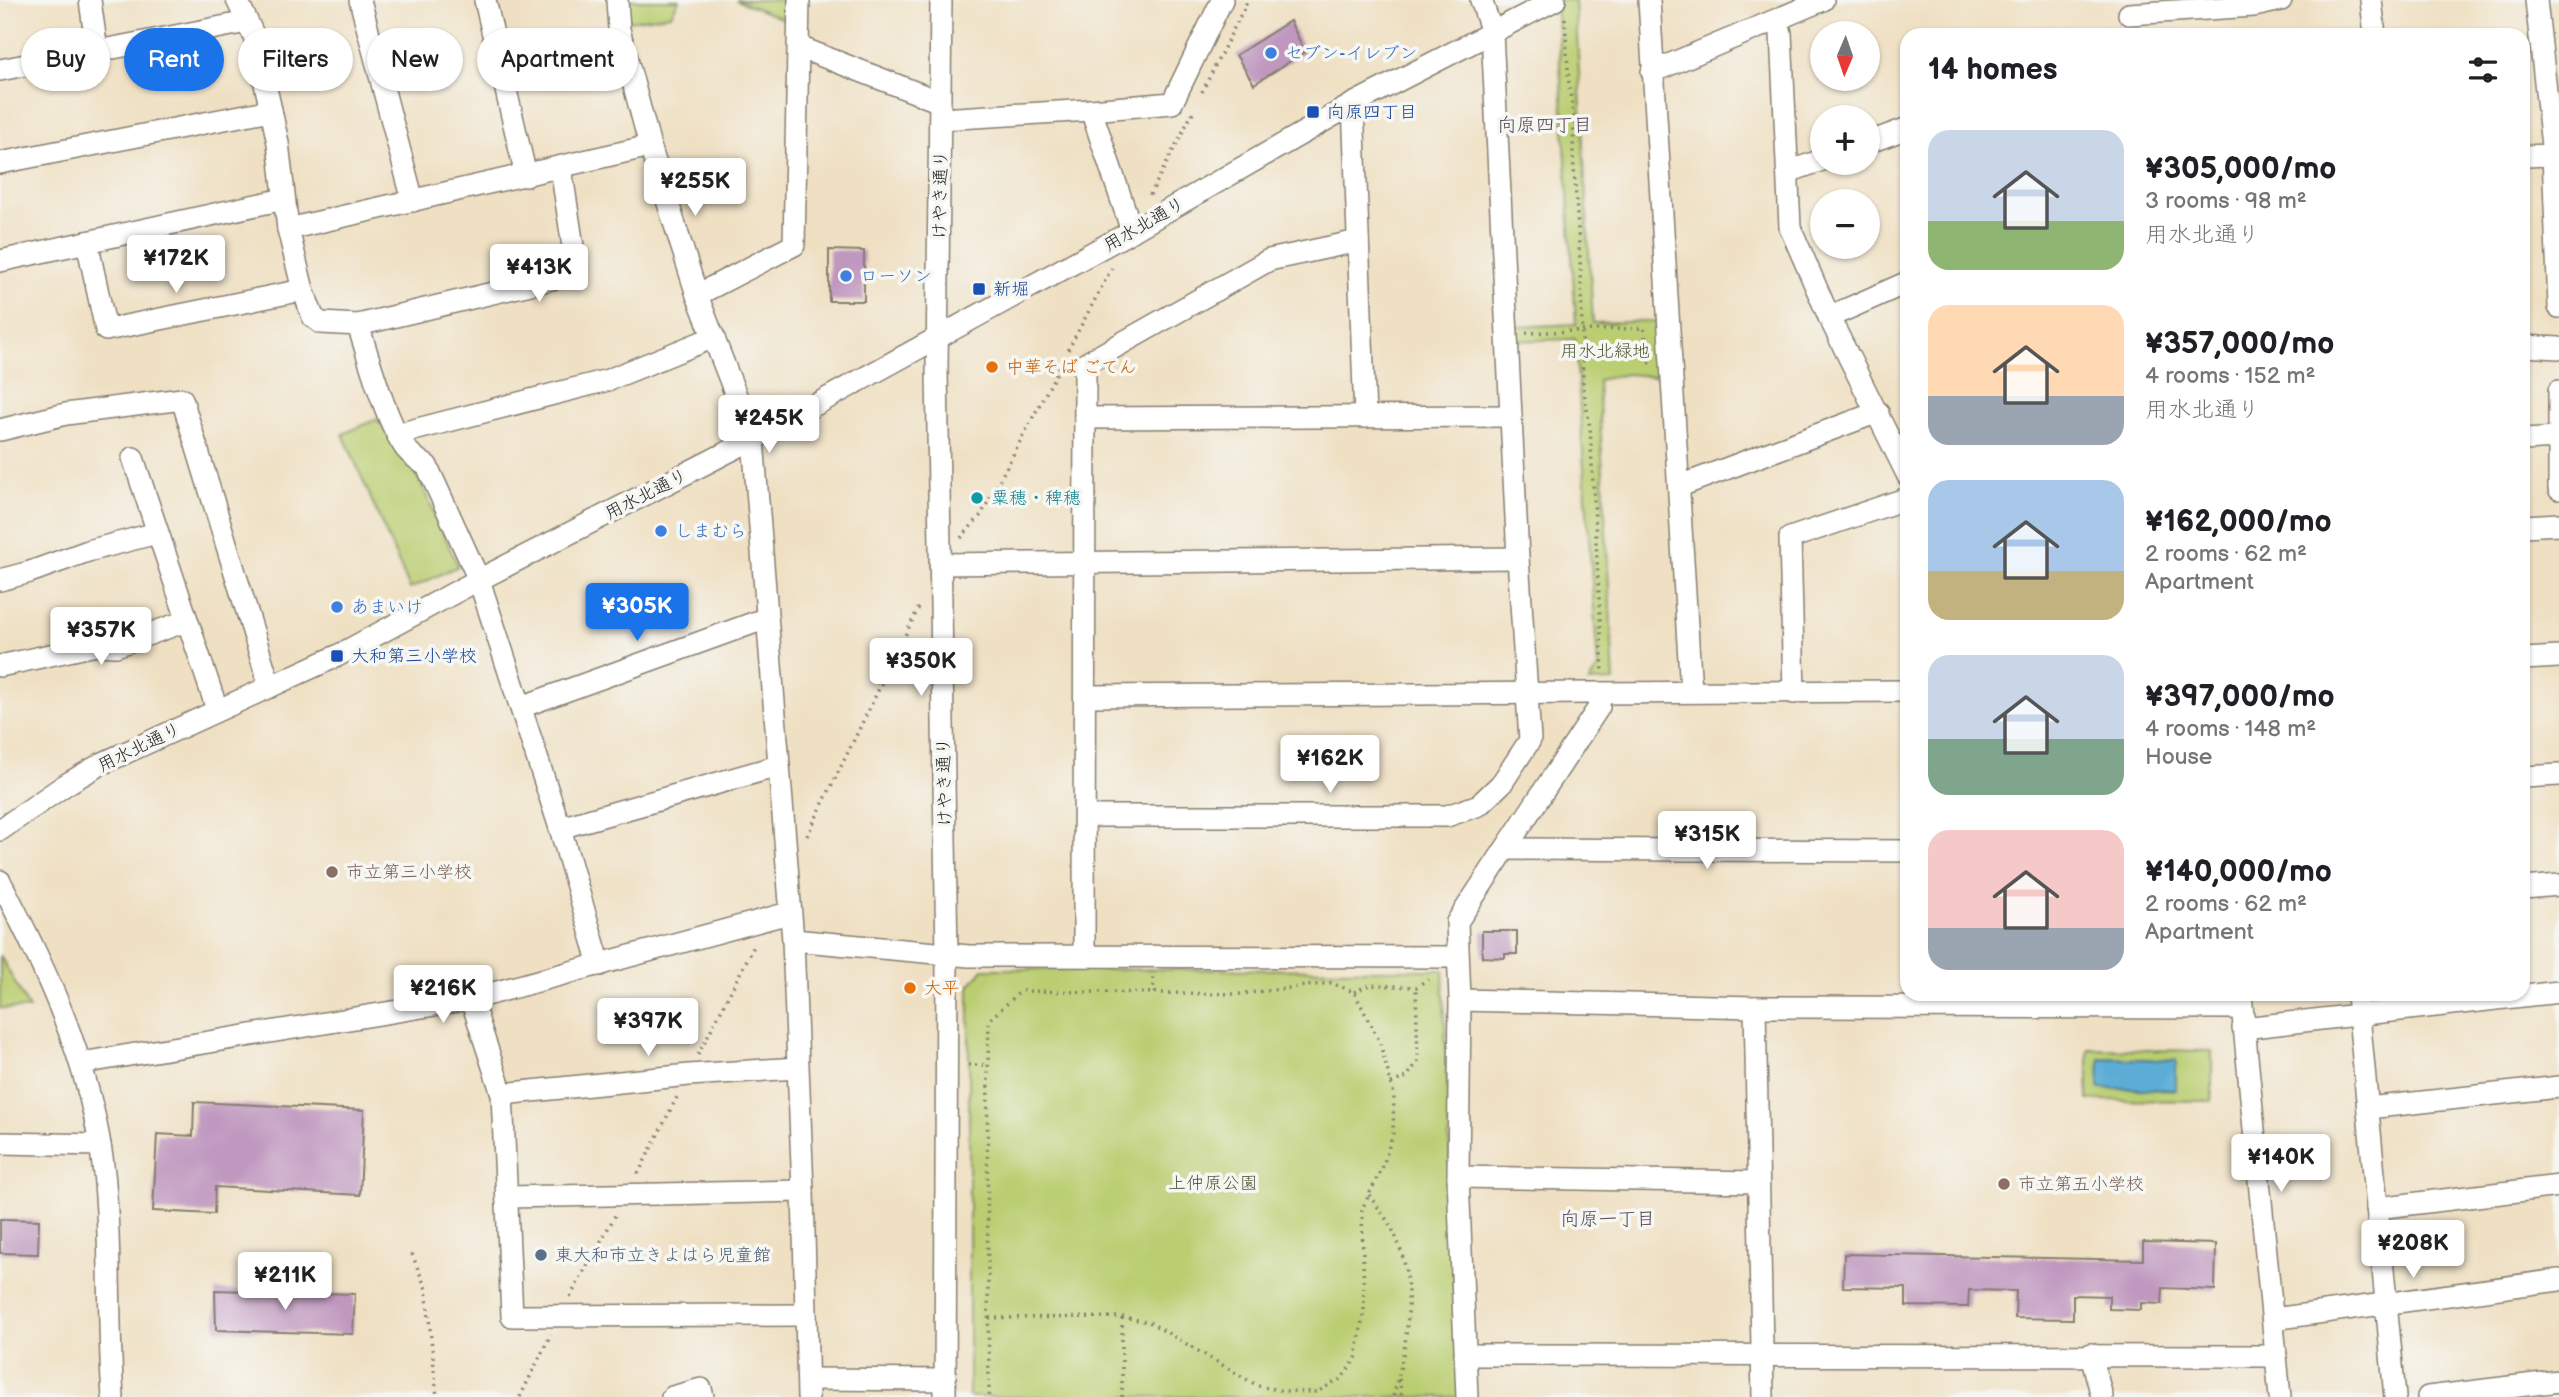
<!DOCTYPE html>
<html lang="en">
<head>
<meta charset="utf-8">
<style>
  body { margin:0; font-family:"Balsamiq Sans","Klee One",sans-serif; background:#f6f6f6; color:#202124; height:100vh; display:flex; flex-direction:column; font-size:26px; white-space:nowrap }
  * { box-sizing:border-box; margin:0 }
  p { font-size:23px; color:#757577 }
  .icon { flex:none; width:38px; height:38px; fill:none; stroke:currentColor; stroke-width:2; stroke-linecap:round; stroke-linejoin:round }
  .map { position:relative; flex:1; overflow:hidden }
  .side { position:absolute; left:1900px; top:28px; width:630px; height:973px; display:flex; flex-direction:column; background:#fff; border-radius:21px; box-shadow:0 2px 5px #0004 }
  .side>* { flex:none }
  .hud { position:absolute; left:21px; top:28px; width:665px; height:63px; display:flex; gap:14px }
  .needle { width:46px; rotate:182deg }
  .buttons { position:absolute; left:1810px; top:21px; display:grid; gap:14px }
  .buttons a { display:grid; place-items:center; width:70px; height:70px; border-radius:50%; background:#fff; box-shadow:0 2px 5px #0004; font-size:35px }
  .price { position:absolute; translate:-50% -60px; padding:0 16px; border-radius:7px; background:#fff; color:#222; font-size:23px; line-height:46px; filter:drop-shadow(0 2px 4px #0008) }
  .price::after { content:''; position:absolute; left:50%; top:42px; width:21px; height:16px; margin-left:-10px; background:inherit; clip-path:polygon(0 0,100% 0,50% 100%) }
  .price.selected { background:#1a73e8; color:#fff }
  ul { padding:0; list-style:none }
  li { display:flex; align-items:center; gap:21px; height:175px; padding:0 28px }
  li span { display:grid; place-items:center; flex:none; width:196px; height:140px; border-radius:21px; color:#555 }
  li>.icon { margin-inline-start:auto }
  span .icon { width:84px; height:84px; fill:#fffc; stroke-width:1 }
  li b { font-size:30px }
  h2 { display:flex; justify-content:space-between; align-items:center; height:84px; padding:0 28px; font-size:30px }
  .tag { padding:0 24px; border-radius:32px; background:#fff; box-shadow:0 2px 5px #0004; font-size:24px; line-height:63px }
  .tag.selected { background:#1a73e8; color:#fff }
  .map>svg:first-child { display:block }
</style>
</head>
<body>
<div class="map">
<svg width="2559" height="1397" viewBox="0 0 2559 1397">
  <rect width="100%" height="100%" fill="#f6f6f2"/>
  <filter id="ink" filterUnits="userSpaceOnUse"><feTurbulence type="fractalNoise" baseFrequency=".0143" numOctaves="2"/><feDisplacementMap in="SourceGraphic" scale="14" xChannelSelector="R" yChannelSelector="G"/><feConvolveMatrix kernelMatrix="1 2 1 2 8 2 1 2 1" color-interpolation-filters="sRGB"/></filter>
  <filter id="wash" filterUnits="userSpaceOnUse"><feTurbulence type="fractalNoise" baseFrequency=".00686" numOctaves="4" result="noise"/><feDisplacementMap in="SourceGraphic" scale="28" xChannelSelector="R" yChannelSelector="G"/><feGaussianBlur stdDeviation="1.57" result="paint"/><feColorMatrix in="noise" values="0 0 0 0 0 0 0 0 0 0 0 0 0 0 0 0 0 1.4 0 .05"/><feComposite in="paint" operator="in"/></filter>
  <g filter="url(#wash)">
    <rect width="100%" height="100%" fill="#efe0c3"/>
    <!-- green -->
    <g fill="#bace71" stroke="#6b7546" stroke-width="2">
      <polygon points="625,0 679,0 671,15 629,21"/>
      <polygon points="736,0 790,0 790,22"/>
      <polygon points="1556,0 1575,0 1593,323 1658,321 1661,377 1627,374 1598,380 1614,681 1589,682 1598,668 1575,339 1515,341 1514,327 1576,324"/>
      <polygon points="377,419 416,472 458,566 410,589 343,434"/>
      <polygon points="0,955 29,1009 0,1008"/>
      <polygon points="983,969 1443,970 1459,1397 969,1397 969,986"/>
      <polygon points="2088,1049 2212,1051 2212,1101 2088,1100"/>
    </g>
    <!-- water -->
    <polygon fill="#5badd6" stroke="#3c6479" stroke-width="2" points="2100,1058 2176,1060 2176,1090 2099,1088"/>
    <g id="blocks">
      <!-- building -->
      <g fill="#bf97bf">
        <polygon points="1290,21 1305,52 1254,84 1236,55"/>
        <polygon points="829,250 864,251 864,301 829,301"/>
        <polygon points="1482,931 1517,931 1517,954 1505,954 1505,958 1482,957"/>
        <polygon points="194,1102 364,1110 360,1195 215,1187 214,1214 153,1211 157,1134 193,1136"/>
        <polygon points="0,1219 39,1220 38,1254 0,1253"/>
        <polygon points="2143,1242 2216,1244 2215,1290 2163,1288 2162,1304 2141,1303 2141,1310 2109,1309 2109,1296 2073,1295 2073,1319 2015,1318 2016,1291 1969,1290 1968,1307 1906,1306 1906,1288 1843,1287 1844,1254 2143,1260"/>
        <polygon points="215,1290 355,1294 353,1334 216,1330"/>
      </g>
    </g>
  </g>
  <g filter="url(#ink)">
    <use href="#blocks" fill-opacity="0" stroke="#867e70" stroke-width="2"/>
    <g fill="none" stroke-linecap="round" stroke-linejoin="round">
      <defs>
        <g id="minor">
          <polyline points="90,0 97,51"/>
          <path d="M237,0L254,36L271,110L278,143L288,229L303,290L313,317L321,323L358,325C369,359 386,422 406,449C412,456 419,461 427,466L479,580L560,828L600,965"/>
          <polyline points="360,0 413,201"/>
          <polyline points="485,0 526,176"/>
          <polyline points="617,0 619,29 650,146 697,295 753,439 793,940 803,1191 808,1397"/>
          <polyline points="941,0 937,371 947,955 945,1397"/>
          <polyline points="1649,0 1691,692"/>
          <polyline points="2371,0 2375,35"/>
          <polyline points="2536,0 2553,155 2559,307"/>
          <polyline points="2129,14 2254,6 2281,0"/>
          <polyline points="1777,20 1781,33 1790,227 1829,317 1908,476"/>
          <polyline points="799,47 940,102"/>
          <polyline points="0,70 247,22"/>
          <polyline points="1652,72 1823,0"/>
          <polyline points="1353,104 1365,417"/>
          <polyline points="1091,110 1172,103 1222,0"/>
          <polyline points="940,119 1091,110 1132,231"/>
          <polyline points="1867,143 1908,128"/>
          <polyline points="2524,156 2553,155"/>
          <polyline points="0,163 271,110"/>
          <polyline points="1788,172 1822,160"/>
          <polyline points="288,229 650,146"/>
          <polyline points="87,242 106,330 303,290"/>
          <polyline points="0,261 284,199"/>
          <polyline points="697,295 794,245 799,0"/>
          <polyline points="1829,317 1908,282"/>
          <polyline points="358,325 577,273 561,168"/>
          <polyline points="2524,346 2559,348"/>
          <polyline points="2559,391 2559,489"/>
          <polyline points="1085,418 1511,416"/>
          <polyline points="0,430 66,414 182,399 270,687"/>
          <polyline points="398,434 608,380 714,337"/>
          <polyline points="2524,440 2557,438"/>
          <polyline points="133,458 217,709"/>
          <polyline points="1680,486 1878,412"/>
          <polyline points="2524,526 2559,524"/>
          <polyline points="940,564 1518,558"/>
          <polyline points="0,580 30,572 88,551 157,533"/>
          <polyline points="2524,659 2559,657"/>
          <polyline points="0,666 96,645 116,646 186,621"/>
          <polyline points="1794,693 1790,538 1908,498"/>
          <polyline points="1085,696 1908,691"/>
          <polyline points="521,707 767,618"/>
          <polyline points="2524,777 2559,775"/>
          <polyline points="1085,816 1447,816 1479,805 1502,783 1530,740 1518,558 1492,32 1481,0"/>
          <polyline points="560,828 778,766"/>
          <polyline points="0,830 65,785 101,764 337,656 465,587 753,439 1132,231 1353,104 1555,0"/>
          <polyline points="1506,849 1908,851"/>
          <path d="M0,881C52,980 99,1083 106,1196C111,1263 108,1330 113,1397"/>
          <polyline points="2524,888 2559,885"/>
          <polyline points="793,940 969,956 1457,957"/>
          <polyline points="1084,955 1085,364 1269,260 1358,241"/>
          <polyline points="2357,994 2395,1397"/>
          <polyline points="2241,995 2280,1397"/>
          <polyline points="471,999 502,1094 512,1316 806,1315"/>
          <polyline points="1460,1000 1755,1007 2242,1008"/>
          <polyline points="1755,1007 1763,1397"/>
          <polyline points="2243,1028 2559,992"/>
          <polyline points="81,1063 471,999 789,913"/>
          <polyline points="502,1094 689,1075 797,1068"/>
          <polyline points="2368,1108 2559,1087"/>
          <polyline points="0,1143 100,1145"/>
          <polyline points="1458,1177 1758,1182"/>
          <polyline points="507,1197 803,1191"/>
          <polyline points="2377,1208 2559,1186"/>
          <polyline points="2273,1319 2559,1280"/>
          <polyline points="2091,1354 2102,1397"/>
          <polyline points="1465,1355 2276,1356"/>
          <polyline points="808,1379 945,1380"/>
          <polyline points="672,1397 701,1389 703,1397"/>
          <polyline points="1467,1397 1458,1177 1460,1000 1457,922 1599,707 1600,693"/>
          <polyline points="2428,1397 2559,1381"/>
        </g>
      </defs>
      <!-- minor casing -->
      <use href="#minor" stroke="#867e70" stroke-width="24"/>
      <!-- path -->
      <g stroke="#867e70" stroke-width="3.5" stroke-dasharray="2 5" stroke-linecap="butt">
        <polyline points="1565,18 1569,86 1574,120 1573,153 1581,276 1583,386 1590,427 1603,673"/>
        <polyline points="1202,92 1248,0"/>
        <polyline points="1150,195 1193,112"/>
        <polyline points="1526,333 1644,328 1648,363 1652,362"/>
        <polyline points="1068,350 1114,264"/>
        <polyline points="961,538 981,515 1065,357"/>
        <polyline points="807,836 919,607"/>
        <polyline points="1153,978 1154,993"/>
        <polyline points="1354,992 1369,985 1416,987 1428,979"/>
        <polyline points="698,1055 755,944"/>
        <polyline points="968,1065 988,1065"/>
        <polyline points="1391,1083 1407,1077 1418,1061 1416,987"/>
        <polyline points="638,1174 677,1097"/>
        <path d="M1369,1195C1376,1205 1385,1216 1391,1227C1419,1279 1408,1343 1393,1397"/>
        <polyline points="412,1254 426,1289 437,1397"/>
        <polyline points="570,1297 616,1214"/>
        <path d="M989,1318L1122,1317L1149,1322L1258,1386L1284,1391L1317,1392L1342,1378L1356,1358L1364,1309L1362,1209L1383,1166L1393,1133L1394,1094L1379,1040L1354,992L1331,983L1240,994L1021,991L989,1020C986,1145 988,1271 989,1397"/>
        <polyline points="1399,1379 1402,1397"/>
        <polyline points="520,1397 551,1334"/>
        <polyline points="1122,1397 1122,1317"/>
      </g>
      <!-- minor -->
      <use href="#minor" stroke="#fff" stroke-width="21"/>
    </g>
  </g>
  <!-- markers -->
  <g fill="#3f7fe0" stroke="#f6f6f2" stroke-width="2.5">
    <circle cx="1271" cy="53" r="7"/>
    <circle cx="846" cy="276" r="7"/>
    <circle cx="661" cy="531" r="7"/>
    <circle cx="337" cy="607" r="7"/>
  </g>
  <g fill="#1a4fb4" stroke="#f6f6f2" stroke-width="2.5">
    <rect x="1306" y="105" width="14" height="14" rx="3.5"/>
    <rect x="972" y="282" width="14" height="14" rx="3.5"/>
    <rect x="330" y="649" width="14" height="14" rx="3.5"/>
  </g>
  <g fill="#e8710a" stroke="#f6f6f2" stroke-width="2.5">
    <circle cx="992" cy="367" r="7"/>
    <circle cx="910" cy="988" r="7"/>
  </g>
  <circle fill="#0f9aa8" stroke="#f6f6f2" stroke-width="2.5" cx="977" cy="498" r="7"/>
  <g fill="#8d6e63" stroke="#f6f6f2" stroke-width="2.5">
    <circle cx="332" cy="872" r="7"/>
    <circle cx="2004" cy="1184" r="7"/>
  </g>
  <circle fill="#5c6f8a" stroke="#f6f6f2" stroke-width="2.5" cx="541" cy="1255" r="7"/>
  <g text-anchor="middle" stroke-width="7" stroke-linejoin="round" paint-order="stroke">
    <!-- shop labels -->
    <g font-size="18" fill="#366cbe" stroke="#f6f6f2" text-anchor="start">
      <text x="1285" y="59">セブン-イレブン</text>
      <text x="860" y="282">ローソン</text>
      <text x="675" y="537">しまむら</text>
      <text x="351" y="613">あまいけ</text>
    </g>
    <!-- transit labels -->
    <g font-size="18" fill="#164399" stroke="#f6f6f2" text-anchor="start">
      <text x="1327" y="118">向原四丁目</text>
      <text x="993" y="295">新堀</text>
      <text x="351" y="662">大和第三小学校</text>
    </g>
    <!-- street labels -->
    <g font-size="18" fill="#1c1c1c" stroke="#f6f6f2">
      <text transform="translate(940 195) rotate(-89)" y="6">けやき通り</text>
      <text transform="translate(1144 224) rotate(-30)" y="6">用水北通り</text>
      <text transform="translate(646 494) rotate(-27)" y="6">用水北通り</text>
      <text transform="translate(139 747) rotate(-26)" y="6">用水北通り</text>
      <text transform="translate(944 782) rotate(-91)" y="6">けやき通り</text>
    </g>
    <!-- park labels -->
    <g font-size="18" fill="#535a3a" stroke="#f6f6f2">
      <text x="1605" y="357">用水北緑地</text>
      <text x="1213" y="1189">上仲原公園</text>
    </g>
    <!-- food labels -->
    <g font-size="18" fill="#c56008" stroke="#f6f6f2" text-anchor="start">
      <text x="1006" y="373">中華そば ごてん</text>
      <text x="924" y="994">大平</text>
    </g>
    <!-- culture labels -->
    <g font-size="18" fill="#0d838f" stroke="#f6f6f2" text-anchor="start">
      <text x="991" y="504">粟穂・稗穂</text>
    </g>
    <!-- education labels -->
    <g font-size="18" fill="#785e54" stroke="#f6f6f2" text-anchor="start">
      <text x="346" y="878">市立第三小学校</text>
      <text x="2018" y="1190">市立第五小学校</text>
    </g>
    <!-- service labels -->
    <g font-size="18" fill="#4e5e75" stroke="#f6f6f2" text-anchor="start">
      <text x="555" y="1261">東大和市立きよはら児童館</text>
    </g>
    <!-- neighbourhood labels -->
    <g font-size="19" fill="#554755" stroke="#f6f6f2">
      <text x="1545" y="131">向原四丁目</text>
      <text x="1608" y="1225">向原一丁目</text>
    </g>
  </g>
</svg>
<div class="buttons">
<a><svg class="needle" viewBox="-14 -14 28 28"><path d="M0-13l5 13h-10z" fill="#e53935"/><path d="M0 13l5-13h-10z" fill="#757577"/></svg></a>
<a>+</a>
<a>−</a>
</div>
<b class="price" style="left:695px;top:218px">¥255K</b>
<b class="price" style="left:176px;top:295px">¥172K</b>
<b class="price" style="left:539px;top:304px">¥413K</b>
<b class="price" style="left:769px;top:455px">¥245K</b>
<b class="price selected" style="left:637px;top:643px">¥305K</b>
<b class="price" style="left:101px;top:667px">¥357K</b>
<b class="price" style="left:921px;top:698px">¥350K</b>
<b class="price" style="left:1330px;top:795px">¥162K</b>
<b class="price" style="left:1707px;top:871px">¥315K</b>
<b class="price" style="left:443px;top:1025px">¥216K</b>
<b class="price" style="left:648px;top:1058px">¥397K</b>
<b class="price" style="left:2281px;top:1194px">¥140K</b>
<b class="price" style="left:2413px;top:1280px">¥208K</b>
<b class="price" style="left:285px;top:1312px">¥211K</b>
<div class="hud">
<a class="tag">Buy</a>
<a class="tag selected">Rent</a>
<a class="tag">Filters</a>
<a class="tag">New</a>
<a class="tag">Apartment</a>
</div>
<section class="side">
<h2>14 homes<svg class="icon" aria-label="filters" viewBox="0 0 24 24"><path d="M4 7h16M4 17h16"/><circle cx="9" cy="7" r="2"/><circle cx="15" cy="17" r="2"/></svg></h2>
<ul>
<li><span style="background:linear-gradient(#c9d6e8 65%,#8fb573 0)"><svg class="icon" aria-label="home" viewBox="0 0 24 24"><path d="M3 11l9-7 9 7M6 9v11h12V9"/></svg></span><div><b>¥305,000/mo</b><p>3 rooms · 98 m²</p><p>用水北通り</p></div></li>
<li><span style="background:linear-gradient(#ffd9b3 65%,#9aa5b1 0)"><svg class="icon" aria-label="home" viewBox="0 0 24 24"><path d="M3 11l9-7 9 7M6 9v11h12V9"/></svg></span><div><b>¥357,000/mo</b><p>4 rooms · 152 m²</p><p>用水北通り</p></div></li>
<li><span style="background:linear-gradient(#a9c7e8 65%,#c2b280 0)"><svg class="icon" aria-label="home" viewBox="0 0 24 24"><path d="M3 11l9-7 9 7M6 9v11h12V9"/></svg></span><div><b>¥162,000/mo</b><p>2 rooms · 62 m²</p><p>Apartment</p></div></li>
<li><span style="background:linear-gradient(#c9d6e8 60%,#7fa58c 0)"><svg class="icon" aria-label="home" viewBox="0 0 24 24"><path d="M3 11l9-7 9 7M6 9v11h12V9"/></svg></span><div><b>¥397,000/mo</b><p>4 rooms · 148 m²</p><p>House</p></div></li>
<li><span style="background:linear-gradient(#f6c9c9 70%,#9aa5b1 0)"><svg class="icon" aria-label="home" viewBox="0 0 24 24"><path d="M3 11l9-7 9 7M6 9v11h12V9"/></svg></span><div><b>¥140,000/mo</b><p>2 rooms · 62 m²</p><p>Apartment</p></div></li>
</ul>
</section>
</div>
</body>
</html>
